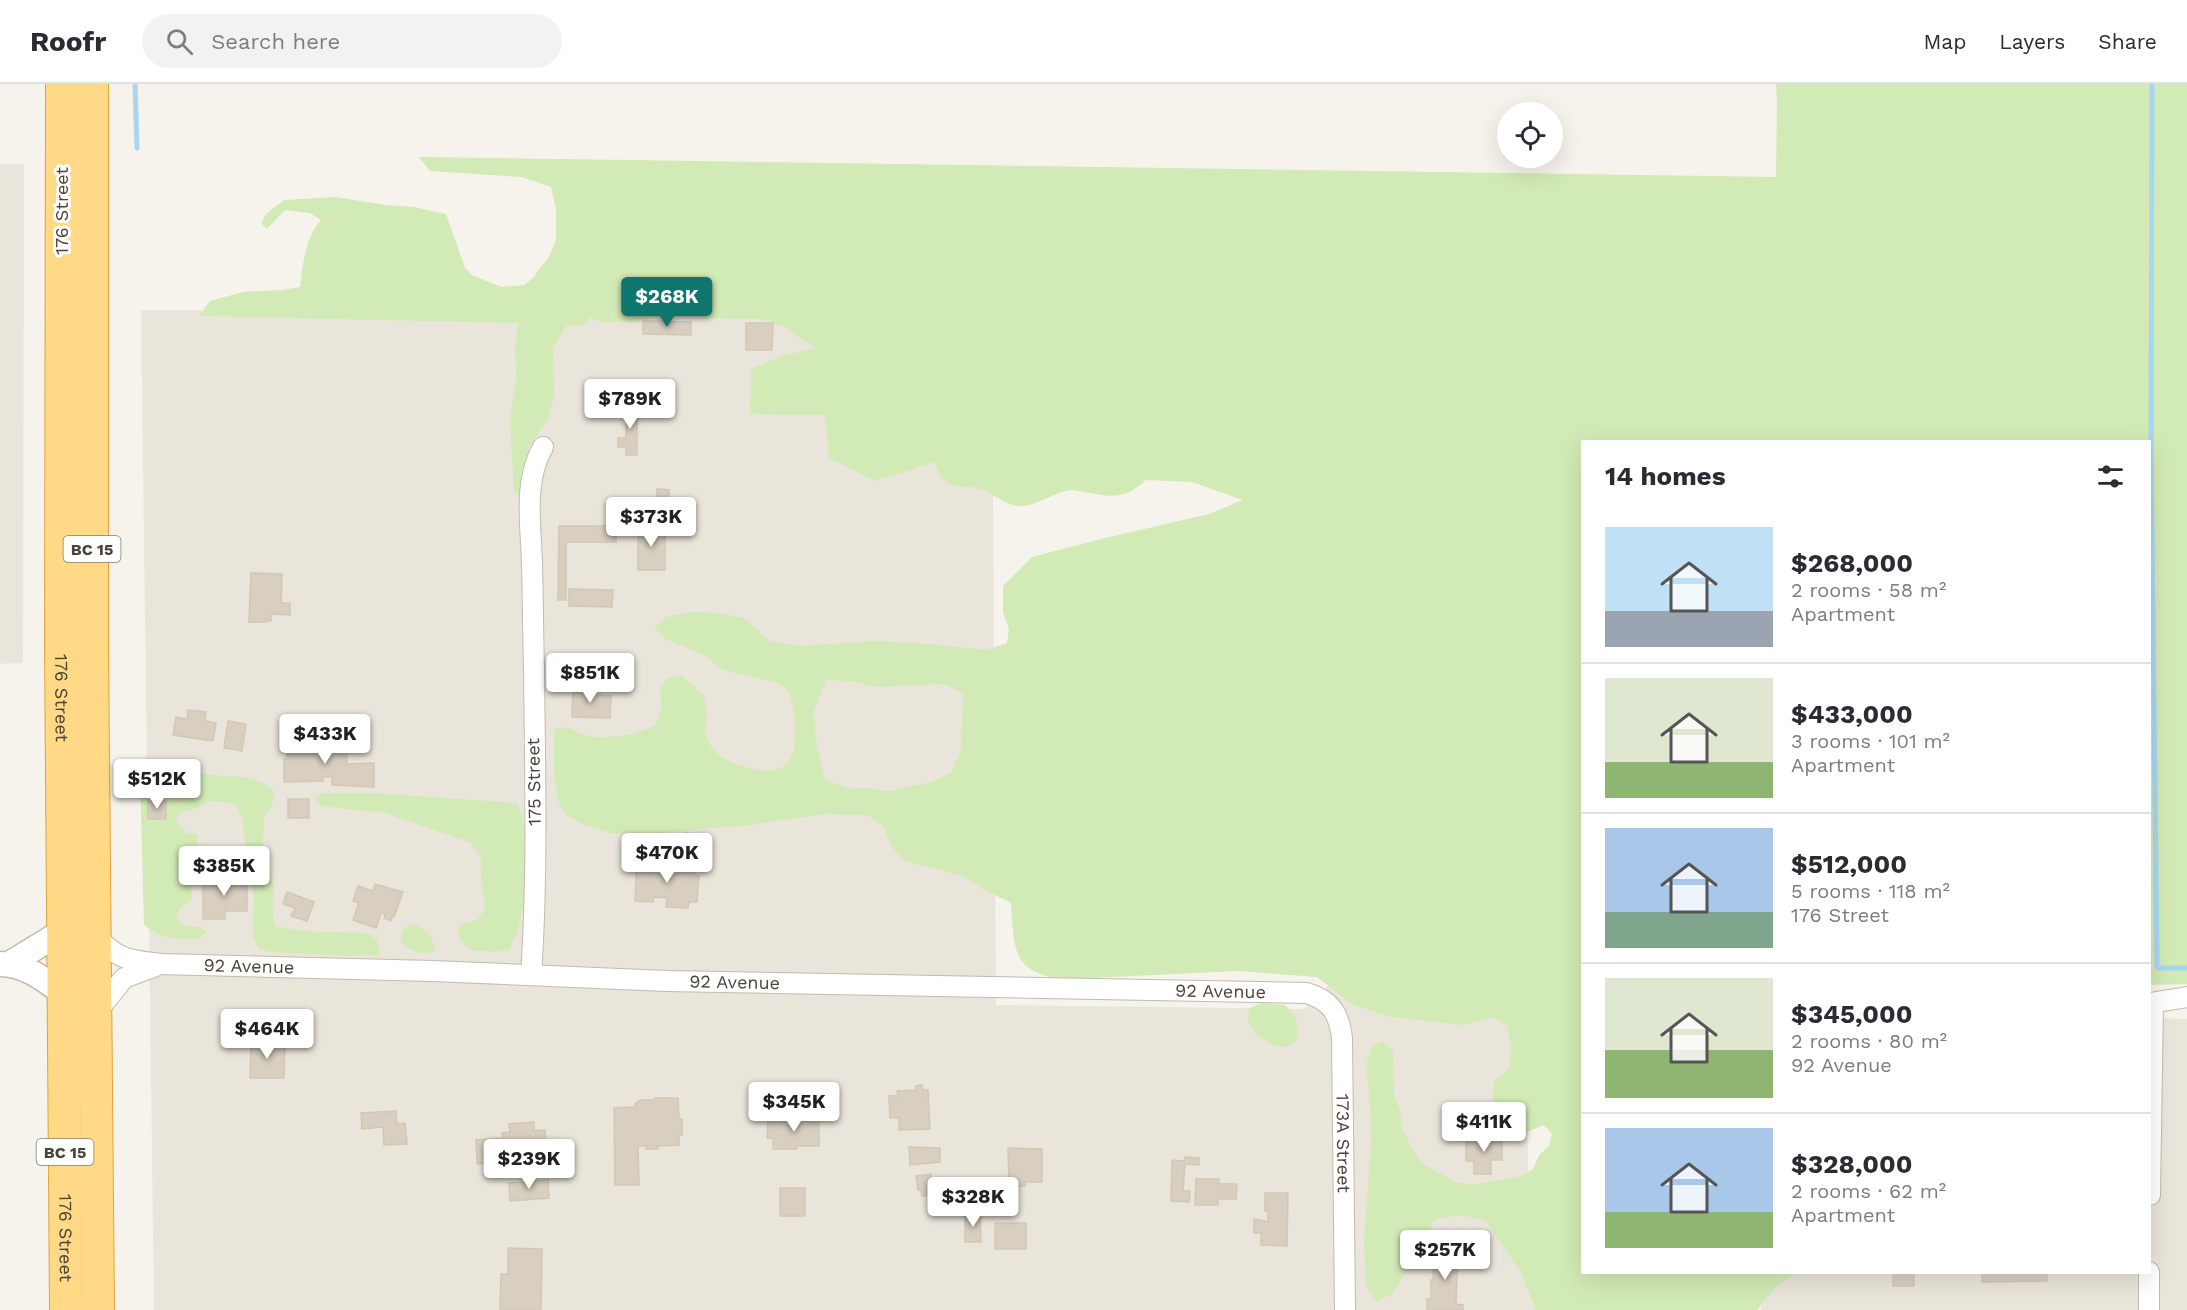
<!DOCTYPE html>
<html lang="en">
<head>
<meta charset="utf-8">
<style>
  body { margin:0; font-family:"Work Sans",sans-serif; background:#f2f2f3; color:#2b2b33; height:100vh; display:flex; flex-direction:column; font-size:22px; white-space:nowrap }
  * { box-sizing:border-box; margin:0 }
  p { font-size:20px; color:#7c7c81 }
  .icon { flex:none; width:33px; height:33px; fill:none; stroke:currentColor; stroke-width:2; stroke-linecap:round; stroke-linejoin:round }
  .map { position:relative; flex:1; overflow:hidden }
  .sheet { position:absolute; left:1581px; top:356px; width:570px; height:834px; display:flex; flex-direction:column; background:#fff; border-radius:0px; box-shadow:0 6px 24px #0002 }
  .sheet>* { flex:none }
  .tools { position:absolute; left:1497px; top:18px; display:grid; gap:12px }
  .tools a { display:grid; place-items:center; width:66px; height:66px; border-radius:50%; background:#fff; box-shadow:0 6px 24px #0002; font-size:30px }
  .price { position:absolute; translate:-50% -51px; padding:0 14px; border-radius:6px; background:#fff; color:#222; font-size:20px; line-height:39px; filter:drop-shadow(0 2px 3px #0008) }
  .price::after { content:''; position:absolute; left:50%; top:36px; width:18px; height:14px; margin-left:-9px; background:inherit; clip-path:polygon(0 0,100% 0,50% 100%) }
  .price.current { background:#0f766e; color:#fff }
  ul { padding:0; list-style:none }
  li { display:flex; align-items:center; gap:18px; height:150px; padding:0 24px }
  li+li { border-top:2px solid #e1e1e2 }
  li span { display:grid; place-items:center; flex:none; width:168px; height:120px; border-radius:0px; color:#555 }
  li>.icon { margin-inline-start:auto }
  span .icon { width:72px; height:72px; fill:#fffc; stroke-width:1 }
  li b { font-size:26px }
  h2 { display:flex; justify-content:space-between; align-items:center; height:72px; padding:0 24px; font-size:26px }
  header { display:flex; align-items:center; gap:36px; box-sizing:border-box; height:84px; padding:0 30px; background:#fff; border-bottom:2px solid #e1e1e2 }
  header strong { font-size:28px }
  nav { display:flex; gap:33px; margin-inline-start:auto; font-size:21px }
  .search { width:420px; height:54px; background:#f2f2f3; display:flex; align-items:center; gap:15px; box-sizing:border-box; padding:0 21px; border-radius:33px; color:#7c7c81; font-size:22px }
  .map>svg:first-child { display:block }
</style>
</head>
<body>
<header>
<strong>Roofr</strong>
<div class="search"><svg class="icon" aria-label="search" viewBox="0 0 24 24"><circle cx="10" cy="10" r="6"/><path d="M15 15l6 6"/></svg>Search here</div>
<nav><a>Map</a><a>Layers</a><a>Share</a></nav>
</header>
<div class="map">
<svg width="2187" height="1226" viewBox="0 0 2187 1226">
  <rect width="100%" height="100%" fill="#f6f3ec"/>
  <!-- residential -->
  <g fill="#eae5da">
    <polygon points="0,80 24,80 23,579 0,580"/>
    <polygon points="141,226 995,231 993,422 996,921 1305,925 1332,897 1525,899 1530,1197 1546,1226 154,1226"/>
    <polygon points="2150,934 2187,935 2187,1226 1761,1226 1761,1188 2150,1188"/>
  </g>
  <!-- green -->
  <g fill="#d2eab5" fill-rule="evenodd">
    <path d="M1776,0H2187V900L2150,901V357H1582V1188H1799C1781,1195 1769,1210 1757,1226H1536L1521,1189L1486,1137L1461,1131L1436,1135L1393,1209L1377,1218L1366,1202L1364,1158L1371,1061L1370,1019L1366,980L1373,961L1383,957L1393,968L1394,1010L1400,1026L1402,1045L1420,1078L1455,1098L1472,1101L1521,1092L1533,1085L1540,1070L1549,1062L1552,1050L1544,1041L1520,1051L1507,1052C1491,1037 1493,1018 1494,997L1510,982L1511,963L1507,942L1493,933L1462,941L1392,933L1353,921L1317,893L1238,887L1068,895C1012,891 1014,866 1011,819L985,806L962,792L905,777L891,762L883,742L867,731L825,730L744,742L708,744L633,752L610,749L582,740L566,731L559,719L554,694V645L567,643L581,650L598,654L629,651L655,642L662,624L659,605L668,594L681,591L704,611L707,632L705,647L711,663L721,673L739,681L761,687L780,685L789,677L794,667L795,640L791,613L784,603L775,598L723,586L705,572L666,555L654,544L666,533L689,528L719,529L744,534L770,557L799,562L873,557L918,559L987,566L1007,559L1009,545L1003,528V502L1032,473L1105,454L1209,430L1243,416L1192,398L1146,396C1127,413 1116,414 1091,409C1085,409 1078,406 1072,406C1055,407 1041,420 1024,422C1006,424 994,408 977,404C969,402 958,404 950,400C940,394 938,388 935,378L875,397L829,374L825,331L750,330L751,285L782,272L816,264L799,254L786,243L759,235L653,233L632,239L621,237L605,239L588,233L587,241L566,242L553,264L554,312L548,335L529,362L523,399L519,411L514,407L510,338L516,293L515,261L518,239L199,232L210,217L243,208L282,206L300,203C303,181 305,153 321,136L310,129L285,126L267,145L261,139L267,129L284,116L335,113L386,121L414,123L446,130L465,184L472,191L501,203L524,201L533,194L550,171L556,156V125L551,103L522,93L430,87L419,73L1776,93L1777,16ZM826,596L851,597L876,603L945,600L963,610L961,665L952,688L932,698L889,707L865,704L852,705L825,696L817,661L813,629Z"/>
    <path d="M144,678C164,678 180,685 199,689C224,695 255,687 275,708L271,725L264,732L263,757L274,804L273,834L276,842L304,847L365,849L377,855L380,871L351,872L271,868L259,865L253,853L254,814L249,790L242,733L235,719L210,717L195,725L180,729L175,737L187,749L197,750V761L190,794L192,815L179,825L176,835L186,842L201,843L206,848L199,855C175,856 163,856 144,841L140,691Z"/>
    <path d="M322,709H375L517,719C534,756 529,831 509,866L494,868L470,866L457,851L460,840L477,836L485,825L481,794L482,775L471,759L385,729L321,722L314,714Z"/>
    <path d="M411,840C427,844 431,851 436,866C420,872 414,869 401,858L402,845Z"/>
    <polygon points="1261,919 1285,921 1296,934 1298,956 1286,963 1274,962 1255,950 1248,937 1250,924"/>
  </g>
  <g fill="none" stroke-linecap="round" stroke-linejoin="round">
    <!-- stream -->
    <g stroke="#a9d4f2" stroke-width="5">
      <polyline points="135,0 137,64"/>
      <polyline points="2152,0 2151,367 2157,884 2187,884"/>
    </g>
  </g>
  <!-- building -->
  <g fill="#d8cfc1" stroke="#d3c7b4" stroke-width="1.5">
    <polygon points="643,237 691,238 691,251 643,250"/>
    <polygon points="746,239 773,239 772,266 746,266"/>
    <polygon points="626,318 637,318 637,371 626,371 626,363 618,363 618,354 626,354"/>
    <polygon points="657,405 669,406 668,428 656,427"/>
    <polygon points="638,439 659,439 659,448 655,448 655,450 665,450 665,486 638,486"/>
    <polygon points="559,442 616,442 616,458 566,458 566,516 558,516"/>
    <polygon points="251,489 282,490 281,519 290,519 290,531 271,530 271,537 267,536 267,538 249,538"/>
    <polygon points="569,505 613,506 612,523 569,522"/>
    <polygon points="573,603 591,604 591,611 611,612 610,634 572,633"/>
    <polygon points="188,626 206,628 205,637 216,639 213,657 173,651 176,633 187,635"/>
    <polygon points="228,637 246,640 242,667 224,664"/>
    <polygon points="288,656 306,657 306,660 308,660 309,657 347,659 347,680 374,679 374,703 332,701 332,693 323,693 323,697 284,698 284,675 287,675"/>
    <rect x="288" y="715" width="21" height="19"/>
    <rect x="148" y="717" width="18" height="18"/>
    <polygon points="685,749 696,750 695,761 683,760"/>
    <polygon points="637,774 653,775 652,789 677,791 677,778 695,779 694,791 699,792 697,818 689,818 688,824 666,823 667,814 654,813 653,818 635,817"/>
    <polygon points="220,792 234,792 234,796 247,796 247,827 227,827 227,822 225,822 225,835 203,835 203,796 220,796"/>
    <polygon points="375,800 403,808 394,833 392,833 391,837 384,834 385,830 381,829 376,844 353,836 359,819 353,817 358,802 373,807"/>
    <polygon points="287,808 314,818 307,837 291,832 295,824 283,820"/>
    <polygon points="251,957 285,958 284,994 250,994"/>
    <polygon points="922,1001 923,1006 928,1006 930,1045 899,1046 899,1034 890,1034 889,1012 898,1012 897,1007 916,1006 916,1002"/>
    <polygon points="655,1014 678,1014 679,1035 682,1035 682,1051 679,1051 679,1061 658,1062 658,1065 646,1065 646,1062 638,1062 639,1101 615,1101 614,1024 635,1023 635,1020 640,1016 655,1016"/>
    <polygon points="396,1027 397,1040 405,1039 407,1060 384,1061 383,1043 362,1045 361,1029"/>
    <polygon points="768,1036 819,1036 819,1062 797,1062 797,1065 773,1065 773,1054 767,1054"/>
    <polygon points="534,1038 534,1047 545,1046 548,1075 535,1076 536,1081 505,1083 505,1078 477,1080 476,1056 503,1054 502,1049 510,1048 509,1040"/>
    <polygon points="1466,1053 1502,1053 1502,1076 1491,1076 1491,1090 1474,1090 1474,1077 1466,1077"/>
    <polygon points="909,1063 940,1064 940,1078 910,1081"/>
    <polygon points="1008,1064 1042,1065 1042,1098 1025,1098 1025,1102 1009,1102"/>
    <polygon points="1185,1073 1199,1074 1199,1081 1185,1080 1183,1107 1190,1107 1189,1118 1171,1117 1172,1076 1184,1077"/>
    <polygon points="931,1090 933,1105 929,1105 929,1111 922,1112 921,1106 918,1106 916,1092"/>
    <polygon points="1196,1095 1219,1095 1219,1100 1237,1100 1236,1115 1218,1115 1218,1121 1195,1121"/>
    <polygon points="548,1096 549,1114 510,1117 509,1099"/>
    <rect x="780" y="1104" width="25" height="28"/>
    <polygon points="1265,1109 1288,1109 1287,1162 1261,1161 1261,1149 1254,1149 1254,1135 1268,1138 1268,1127 1265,1127"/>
    <polygon points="965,1130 980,1130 981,1158 965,1158"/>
    <rect x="995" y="1139" width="31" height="26"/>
    <polygon points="508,1164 542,1165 541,1225 500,1225 501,1190 508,1190"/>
    <polygon points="1434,1165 1458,1165 1456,1220 1463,1221 1463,1226 1427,1226 1427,1215 1431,1215 1431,1196 1433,1197"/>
    <rect x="1893" y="1188" width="21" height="14"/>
    <polygon points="1982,1188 2047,1188 2047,1197 1982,1198"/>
  </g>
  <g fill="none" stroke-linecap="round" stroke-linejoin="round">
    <defs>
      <g id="minor">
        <path id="s1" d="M94,850C119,877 126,875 161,880L433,887L667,897L1307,909C1332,917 1339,930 1342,954L1345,1226"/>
        <path d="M531,891C538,789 535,687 534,585C533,550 533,515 532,480C531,441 523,398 543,363"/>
        <polyline points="2150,919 2187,913"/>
        <polyline points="96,929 124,894 156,882"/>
        <polyline points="2150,1111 2153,919"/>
        <polyline points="2149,1188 2149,1226"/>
      </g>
      <g id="tertiary">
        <path d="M0,880C25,880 45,896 64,910"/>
        <polyline points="9,880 63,847"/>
      </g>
      <g id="trunk">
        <path id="s2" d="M62,0L61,560L66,1226"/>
        <polyline points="92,0 92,561 98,1226"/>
      </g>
    </defs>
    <!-- minor casing -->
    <use href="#minor" stroke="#c2bbae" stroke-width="22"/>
    <!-- tertiary casing -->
    <use href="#tertiary" stroke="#c2bbae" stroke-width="27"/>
    <!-- trunk casing -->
    <use href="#trunk" stroke="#e0a43c" stroke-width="34"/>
    <!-- minor -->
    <use href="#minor" stroke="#fff" stroke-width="20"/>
    <!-- tertiary -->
    <use href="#tertiary" stroke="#fff" stroke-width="24"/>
    <!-- trunk -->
    <use href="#trunk" stroke="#ffd985" stroke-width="32"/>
  </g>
  <g text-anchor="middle" stroke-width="6" stroke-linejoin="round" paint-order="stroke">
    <!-- shield labels -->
    <g fill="#fff" stroke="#817c74" stroke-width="1.5">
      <rect x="63.5" y="452" width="57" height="26" rx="4.5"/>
      <rect x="36.5" y="1055" width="57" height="26" rx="4.5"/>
    </g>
    <g font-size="16" font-weight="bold" fill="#4b4439">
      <text x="92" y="471">BC 15</text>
      <text x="65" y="1074">BC 15</text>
    </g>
    <!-- street labels -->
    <g font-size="18" fill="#4b4439" stroke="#fff">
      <text transform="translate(62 127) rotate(-90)" y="6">176 Street</text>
      <text dy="6" stroke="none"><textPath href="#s2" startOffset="614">176 Street</textPath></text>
      <text transform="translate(534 698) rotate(-91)" y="6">175 Street</text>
      <text dy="6" stroke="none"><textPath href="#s1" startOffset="164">92 Avenue</textPath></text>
      <text dy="6" stroke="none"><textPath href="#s1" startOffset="650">92 Avenue</textPath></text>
      <text dy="6" stroke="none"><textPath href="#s1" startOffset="1136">92 Avenue</textPath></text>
      <text dy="6" stroke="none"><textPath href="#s1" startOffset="1389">173A Street</textPath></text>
      <text dy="6" stroke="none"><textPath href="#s2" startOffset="1154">176 Street</textPath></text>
    </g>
  </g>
</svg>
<div class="tools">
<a><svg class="icon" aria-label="locate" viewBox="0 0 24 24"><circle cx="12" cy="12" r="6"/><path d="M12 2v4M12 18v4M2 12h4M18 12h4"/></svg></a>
</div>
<b class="price current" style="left:667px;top:244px">$268K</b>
<b class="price" style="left:630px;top:346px">$789K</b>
<b class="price" style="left:651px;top:464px">$373K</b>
<b class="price" style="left:590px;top:620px">$851K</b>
<b class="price" style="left:325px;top:681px">$433K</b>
<b class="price" style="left:157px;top:726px">$512K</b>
<b class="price" style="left:667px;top:800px">$470K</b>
<b class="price" style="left:224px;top:813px">$385K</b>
<b class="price" style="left:267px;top:976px">$464K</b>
<b class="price" style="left:794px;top:1049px">$345K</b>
<b class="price" style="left:1484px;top:1069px">$411K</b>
<b class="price" style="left:529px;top:1106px">$239K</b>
<b class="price" style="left:973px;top:1144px">$328K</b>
<b class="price" style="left:1445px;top:1197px">$257K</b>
<section class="sheet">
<h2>14 homes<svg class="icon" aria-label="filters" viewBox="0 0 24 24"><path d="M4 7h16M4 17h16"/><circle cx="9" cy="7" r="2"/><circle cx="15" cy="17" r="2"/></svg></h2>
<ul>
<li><span style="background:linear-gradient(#bfe0f5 70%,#9aa5b1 0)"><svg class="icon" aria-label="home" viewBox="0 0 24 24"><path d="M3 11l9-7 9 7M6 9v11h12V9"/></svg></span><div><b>$268,000</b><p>2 rooms · 58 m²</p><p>Apartment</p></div></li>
<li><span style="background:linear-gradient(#dfe7d0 70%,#8fb573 0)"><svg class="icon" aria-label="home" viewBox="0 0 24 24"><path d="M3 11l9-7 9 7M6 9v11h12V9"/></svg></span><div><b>$433,000</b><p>3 rooms · 101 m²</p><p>Apartment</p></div></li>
<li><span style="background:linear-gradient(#a9c7e8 70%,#7fa58c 0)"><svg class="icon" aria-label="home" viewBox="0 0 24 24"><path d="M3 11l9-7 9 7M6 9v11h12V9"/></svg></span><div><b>$512,000</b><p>5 rooms · 118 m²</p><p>176 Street</p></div></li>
<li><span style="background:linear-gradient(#dfe7d0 60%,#8fb573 0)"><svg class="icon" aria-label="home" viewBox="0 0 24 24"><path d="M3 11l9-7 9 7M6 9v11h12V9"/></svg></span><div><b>$345,000</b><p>2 rooms · 80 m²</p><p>92 Avenue</p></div></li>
<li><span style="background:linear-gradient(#a9c7e8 70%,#8fb573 0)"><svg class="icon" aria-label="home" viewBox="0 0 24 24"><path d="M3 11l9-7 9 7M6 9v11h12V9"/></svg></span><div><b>$328,000</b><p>2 rooms · 62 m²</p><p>Apartment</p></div></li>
</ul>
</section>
</div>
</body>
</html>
